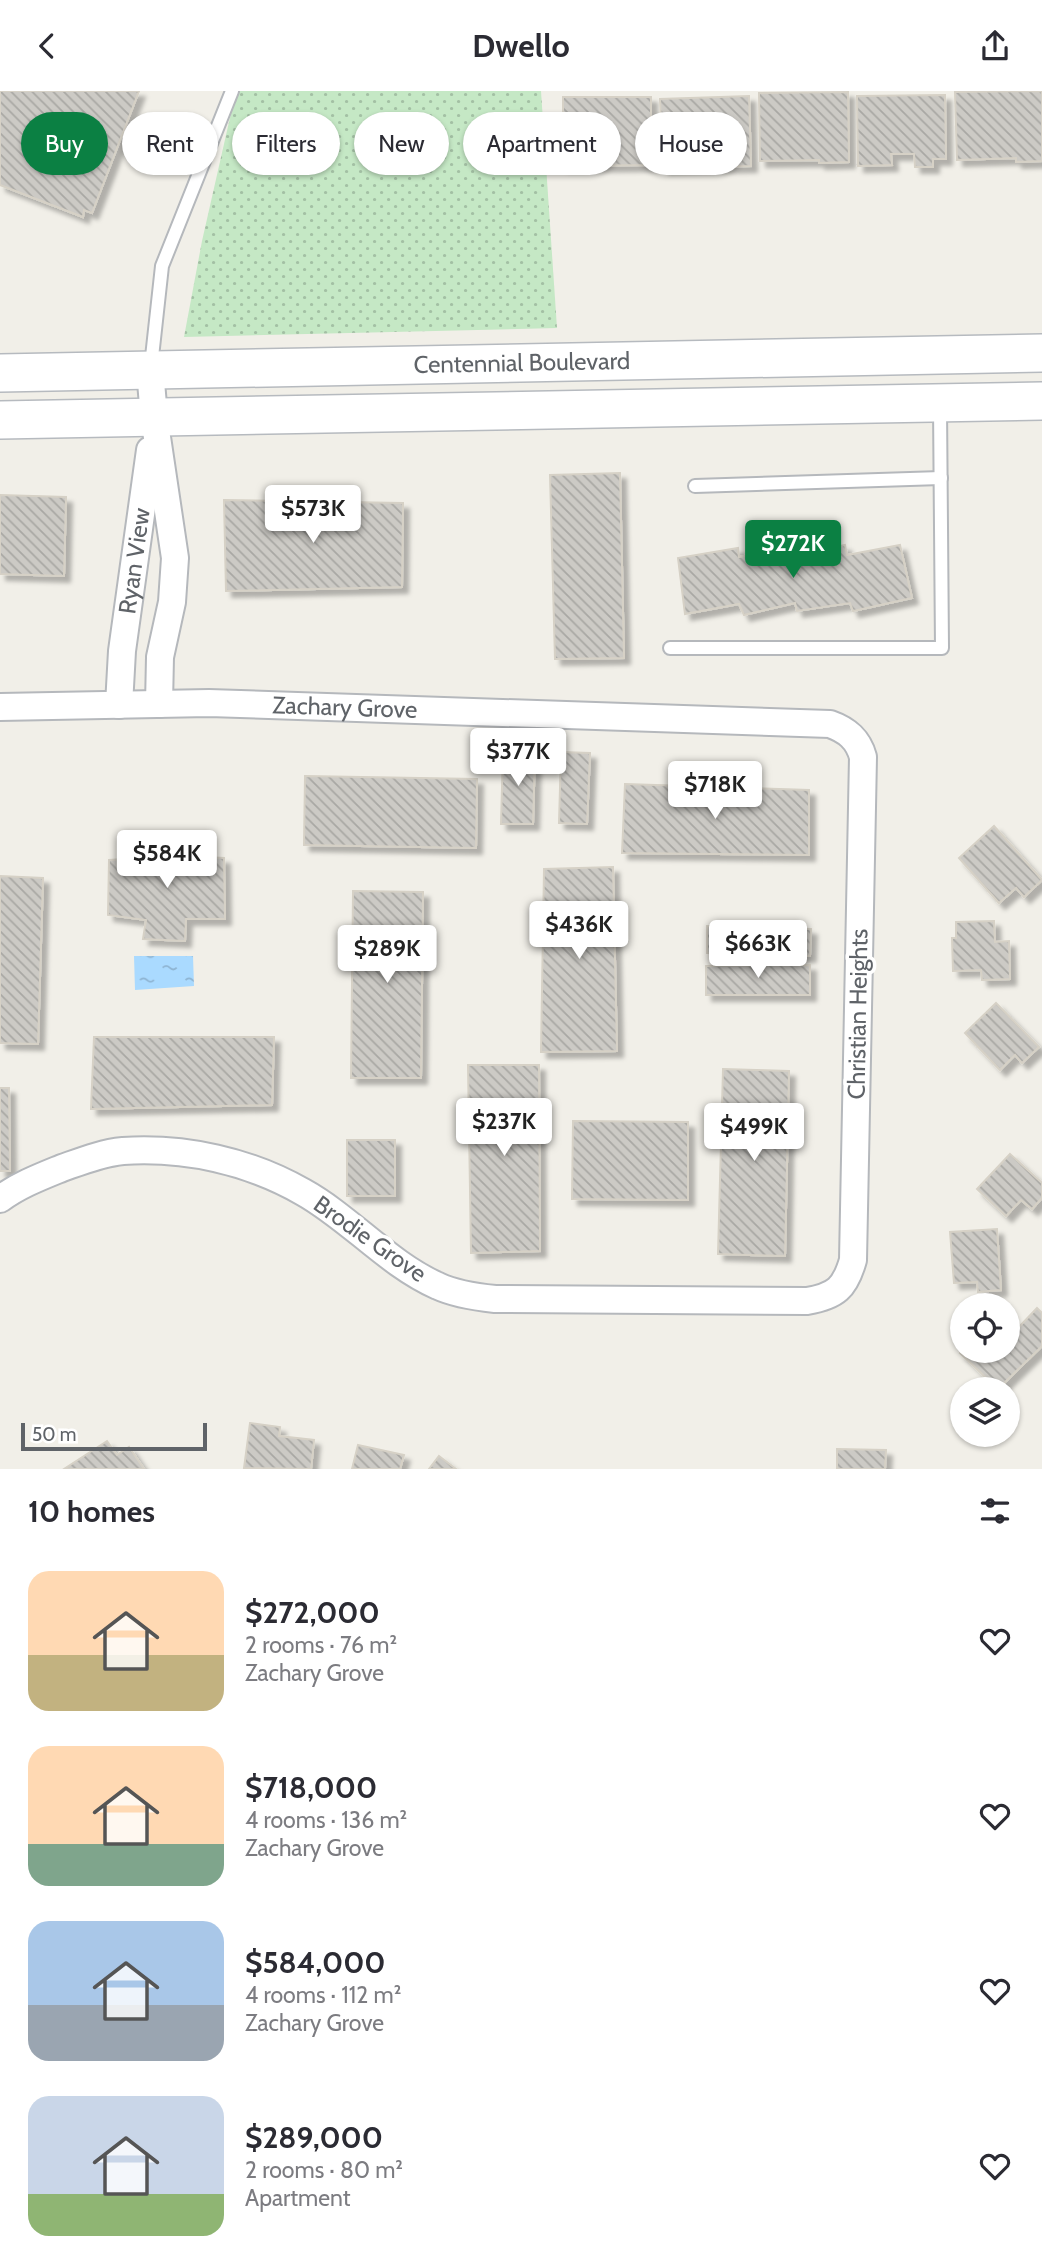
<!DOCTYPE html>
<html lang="en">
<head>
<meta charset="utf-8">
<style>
  body { margin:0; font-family:Cabin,sans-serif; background:#f7f7f7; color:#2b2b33; height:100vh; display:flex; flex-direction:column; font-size:26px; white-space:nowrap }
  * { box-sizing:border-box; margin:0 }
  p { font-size:23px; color:#7c7c81 }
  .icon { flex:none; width:38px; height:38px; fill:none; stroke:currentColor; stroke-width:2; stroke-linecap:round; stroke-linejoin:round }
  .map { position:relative; height:1378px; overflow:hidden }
  .side { display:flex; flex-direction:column; background:#fff; flex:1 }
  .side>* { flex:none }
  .top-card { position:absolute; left:21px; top:21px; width:1001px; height:63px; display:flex; gap:14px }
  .tools { position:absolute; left:950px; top:1202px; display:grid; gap:14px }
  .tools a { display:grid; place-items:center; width:70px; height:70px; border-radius:50%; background:#fff; box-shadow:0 2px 5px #0004; font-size:35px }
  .scale { position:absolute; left:21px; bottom:18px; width:186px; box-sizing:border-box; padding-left:7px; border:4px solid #5f6368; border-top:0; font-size:19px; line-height:24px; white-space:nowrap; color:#5f6368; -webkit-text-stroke:5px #fff; paint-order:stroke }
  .price { position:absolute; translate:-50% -60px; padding:0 16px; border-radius:7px; background:#fff; color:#222; font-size:23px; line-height:46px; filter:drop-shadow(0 2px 4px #0008) }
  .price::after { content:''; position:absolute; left:50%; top:42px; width:21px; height:16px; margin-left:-10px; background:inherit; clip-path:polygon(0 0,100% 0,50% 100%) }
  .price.selected { background:#0b8043; color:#fff }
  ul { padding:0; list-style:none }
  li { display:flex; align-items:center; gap:21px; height:175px; padding:0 28px }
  li span { display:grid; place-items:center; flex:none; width:196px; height:140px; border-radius:21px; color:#555 }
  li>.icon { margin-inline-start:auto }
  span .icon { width:84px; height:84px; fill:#fffc; stroke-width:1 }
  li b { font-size:30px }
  h2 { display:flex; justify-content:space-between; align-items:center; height:84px; padding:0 28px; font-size:30px }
  .tag { padding:0 24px; border-radius:32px; background:#fff; box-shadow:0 2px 5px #0004; font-size:24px; line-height:63px }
  .tag.selected { background:#0b8043; color:#fff }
  header { display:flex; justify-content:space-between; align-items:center; height:91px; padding:0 28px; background:#fff; font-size:32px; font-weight:700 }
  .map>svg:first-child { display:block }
</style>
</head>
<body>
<header><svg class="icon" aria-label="back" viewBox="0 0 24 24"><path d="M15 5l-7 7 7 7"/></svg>Dwello<svg class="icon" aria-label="share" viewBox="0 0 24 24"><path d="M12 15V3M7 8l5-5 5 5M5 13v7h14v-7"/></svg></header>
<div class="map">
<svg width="1042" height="1378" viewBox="0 0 1042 1378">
  <defs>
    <pattern id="grass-dots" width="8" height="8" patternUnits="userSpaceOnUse" patternTransform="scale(1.75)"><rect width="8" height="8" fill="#c5e8c5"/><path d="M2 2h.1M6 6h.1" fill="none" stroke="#a3c0a4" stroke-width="1.8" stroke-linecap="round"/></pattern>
    <pattern id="water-ripples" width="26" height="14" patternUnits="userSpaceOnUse" patternTransform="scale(1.75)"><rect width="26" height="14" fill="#aadaff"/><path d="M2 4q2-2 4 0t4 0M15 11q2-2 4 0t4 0" fill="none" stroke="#8eb4d2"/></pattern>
    <pattern id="building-back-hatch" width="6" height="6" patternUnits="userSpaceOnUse" patternTransform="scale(1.75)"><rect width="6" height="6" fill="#cccac5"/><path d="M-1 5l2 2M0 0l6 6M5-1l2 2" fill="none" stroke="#a9a8a4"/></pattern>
    <filter id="shadow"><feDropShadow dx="6" dy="6" stdDeviation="2" flood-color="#0004"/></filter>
  </defs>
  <rect width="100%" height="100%" fill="#f1efe8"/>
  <!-- grass -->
  <polygon fill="url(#grass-dots)" points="236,0 541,0 557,237 184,246 202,150"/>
  <!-- water -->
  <polygon fill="url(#water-ripples)" points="134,865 193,865 194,895 135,899"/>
  <!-- building -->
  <g fill="url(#building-back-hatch)" stroke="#d6d1c6" stroke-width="2" filter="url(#shadow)">
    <polygon points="0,0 139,0 92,122 84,119 83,126 0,94"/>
    <polygon points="1042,0 1042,70 1016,71 1016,67 957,69 955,1"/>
    <polygon points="848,1 849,71 819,72 819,69 760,70 759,2"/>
    <polygon points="945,4 946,68 933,68 933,76 915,76 914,63 891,63 892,74 858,75 857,5"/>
    <polygon points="749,5 751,75 663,77 660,8"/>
    <polygon points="563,6 651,6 651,74 563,75"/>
    <polygon points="620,382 624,567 555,568 550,384"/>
    <polygon points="0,404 66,406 64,485 0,483"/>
    <polygon points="224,409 403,412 402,496 226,500"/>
    <polygon points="845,454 847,464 900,454 912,507 853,520 850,512 797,520 795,512 744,524 739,513 685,523 678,467 738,457 739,466 791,457 793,465"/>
    <polygon points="503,660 535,661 533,733 501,733"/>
    <polygon points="561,661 590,662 587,733 559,732"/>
    <polygon points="305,685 477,688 476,757 304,754"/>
    <polygon points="625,693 809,699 809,764 622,762"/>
    <polygon points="994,735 1042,789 1024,806 1016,797 999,812 959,767"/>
    <polygon points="143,753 181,753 183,765 224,767 225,828 186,828 185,850 143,848 146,829 108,824 109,769 140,767"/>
    <polygon points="613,776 617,960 541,961 544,778"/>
    <polygon points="0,785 43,787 38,953 0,952"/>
    <polygon points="353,800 423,801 421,987 351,987"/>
    <polygon points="994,830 995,851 1009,850 1010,888 982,889 981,879 953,880 952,847 956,847 956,831"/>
    <polygon points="707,835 811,838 810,865 707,862"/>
    <polygon points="810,874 810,904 706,904 706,875"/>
    <polygon points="996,912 1039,956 1022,972 1015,964 1000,979 965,942"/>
    <polygon points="94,946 274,946 272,1014 91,1018"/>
    <polygon points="468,974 539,974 540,1160 471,1162"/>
    <polygon points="723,978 789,980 785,1165 718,1163"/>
    <polygon points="0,997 9,997 10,1080 0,1080"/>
    <polygon points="573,1030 688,1031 688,1109 572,1108"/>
    <rect x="347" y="1049" width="48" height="56"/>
    <polygon points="1010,1063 1042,1092 1042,1107 1032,1118 1021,1109 1006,1125 977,1098"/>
    <polygon points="997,1138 1001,1199 978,1201 977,1191 954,1192 950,1141"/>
    <polygon points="1037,1217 1042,1222 1042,1255 998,1298 960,1262 962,1259 1008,1260 1008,1227 1018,1237"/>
    <polygon points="250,1332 280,1336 279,1345 314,1349 311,1378 244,1377"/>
    <polygon points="107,1350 117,1364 129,1356 144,1378 64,1378"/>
    <polygon points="358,1354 404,1364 400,1378 352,1378"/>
    <polygon points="837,1358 886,1359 885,1378 837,1378"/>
    <polygon points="439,1365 456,1378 429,1378"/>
  </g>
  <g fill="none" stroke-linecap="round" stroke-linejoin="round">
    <defs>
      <g id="service">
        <polyline points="151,275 162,175 232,0"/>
        <polyline points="695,395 941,387"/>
        <polyline points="670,557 942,557 940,315"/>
      </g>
      <g id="minor">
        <polyline points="150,279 154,326 175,467 172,511 160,566 159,613"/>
        <path id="s1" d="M119,614L122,560L150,359"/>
        <path id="s2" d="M0,616L209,612L830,633C847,639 858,648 863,666L853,1169C845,1197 836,1205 807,1210L495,1208C476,1206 455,1203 438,1195C388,1173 350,1127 303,1101C249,1070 185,1056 123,1060C102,1062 82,1070 62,1077C40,1086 19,1094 0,1108"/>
      </g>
      <g id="secondary">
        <path id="s3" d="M0,282L1042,262"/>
        <polyline points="0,329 1042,310"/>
      </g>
    </defs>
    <!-- service casing -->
    <use href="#service" stroke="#b5b8bc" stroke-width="16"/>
    <!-- minor casing -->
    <use href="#minor" stroke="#b5b8bc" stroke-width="30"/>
    <!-- secondary casing -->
    <use href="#secondary" stroke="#b6babf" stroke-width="40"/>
    <!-- service -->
    <use href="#service" stroke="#fff" stroke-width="12"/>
    <!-- minor -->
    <use href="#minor" stroke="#fff" stroke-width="26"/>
    <!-- secondary -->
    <use href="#secondary" stroke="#fff" stroke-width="37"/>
  </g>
  <g text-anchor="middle" stroke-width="7" stroke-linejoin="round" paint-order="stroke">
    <!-- street labels -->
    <g font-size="24" fill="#5f6368" stroke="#fff">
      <text dy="8" stroke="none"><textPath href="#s3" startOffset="522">Centennial Boulevard</textPath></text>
      <text dy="8" stroke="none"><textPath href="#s1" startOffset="145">Ryan View</textPath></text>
      <text dy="8" stroke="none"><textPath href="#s2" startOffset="345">Zachary Grove</textPath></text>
      <text transform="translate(858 923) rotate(-89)" y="8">Christian Heights</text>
      <text transform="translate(370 1148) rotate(35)" y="8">Brodie Grove</text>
    </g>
  </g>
</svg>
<div class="tools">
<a><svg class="icon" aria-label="locate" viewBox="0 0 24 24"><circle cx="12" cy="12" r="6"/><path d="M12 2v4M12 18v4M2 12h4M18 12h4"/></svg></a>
<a><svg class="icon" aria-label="layers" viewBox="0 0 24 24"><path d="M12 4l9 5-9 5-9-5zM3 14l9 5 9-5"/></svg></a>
</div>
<div class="scale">50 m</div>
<b class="price" style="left:313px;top:454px">$573K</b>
<b class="price selected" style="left:793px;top:489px">$272K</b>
<b class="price" style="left:518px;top:697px">$377K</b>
<b class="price" style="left:715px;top:730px">$718K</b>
<b class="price" style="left:167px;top:799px">$584K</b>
<b class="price" style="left:579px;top:870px">$436K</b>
<b class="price" style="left:758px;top:889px">$663K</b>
<b class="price" style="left:387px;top:894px">$289K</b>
<b class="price" style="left:504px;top:1067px">$237K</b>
<b class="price" style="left:754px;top:1072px">$499K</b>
<div class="top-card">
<a class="tag selected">Buy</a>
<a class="tag">Rent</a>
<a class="tag">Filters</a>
<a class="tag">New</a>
<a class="tag">Apartment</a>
<a class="tag">House</a>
</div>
</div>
<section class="side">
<h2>10 homes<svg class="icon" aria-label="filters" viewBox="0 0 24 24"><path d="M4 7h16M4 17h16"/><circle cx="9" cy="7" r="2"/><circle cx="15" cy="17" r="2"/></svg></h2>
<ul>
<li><span style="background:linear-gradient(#ffd9b3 60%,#c2b280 0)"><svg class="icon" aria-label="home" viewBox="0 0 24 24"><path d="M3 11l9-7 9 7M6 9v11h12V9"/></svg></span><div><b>$272,000</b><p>2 rooms · 76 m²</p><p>Zachary Grove</p></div><svg class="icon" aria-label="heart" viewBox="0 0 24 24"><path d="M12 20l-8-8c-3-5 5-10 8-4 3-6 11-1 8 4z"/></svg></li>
<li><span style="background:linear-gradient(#ffd9b3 70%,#7fa58c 0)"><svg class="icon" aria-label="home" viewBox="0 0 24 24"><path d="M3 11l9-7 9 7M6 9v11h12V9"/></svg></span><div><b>$718,000</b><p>4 rooms · 136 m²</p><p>Zachary Grove</p></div><svg class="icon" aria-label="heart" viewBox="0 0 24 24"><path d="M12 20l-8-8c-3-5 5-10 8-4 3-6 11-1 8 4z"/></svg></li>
<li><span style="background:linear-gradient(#a9c7e8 60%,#9aa5b1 0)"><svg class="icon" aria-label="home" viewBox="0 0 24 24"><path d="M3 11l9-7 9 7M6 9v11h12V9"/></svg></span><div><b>$584,000</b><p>4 rooms · 112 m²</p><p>Zachary Grove</p></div><svg class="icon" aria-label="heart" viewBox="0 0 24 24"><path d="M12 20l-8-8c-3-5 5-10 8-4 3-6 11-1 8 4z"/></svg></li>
<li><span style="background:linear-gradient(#c9d6e8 70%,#8fb573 0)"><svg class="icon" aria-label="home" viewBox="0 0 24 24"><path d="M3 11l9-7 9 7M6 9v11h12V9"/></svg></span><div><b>$289,000</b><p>2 rooms · 80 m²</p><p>Apartment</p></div><svg class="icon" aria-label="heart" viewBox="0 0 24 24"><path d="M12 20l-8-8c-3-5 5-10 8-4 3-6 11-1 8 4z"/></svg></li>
</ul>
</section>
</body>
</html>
